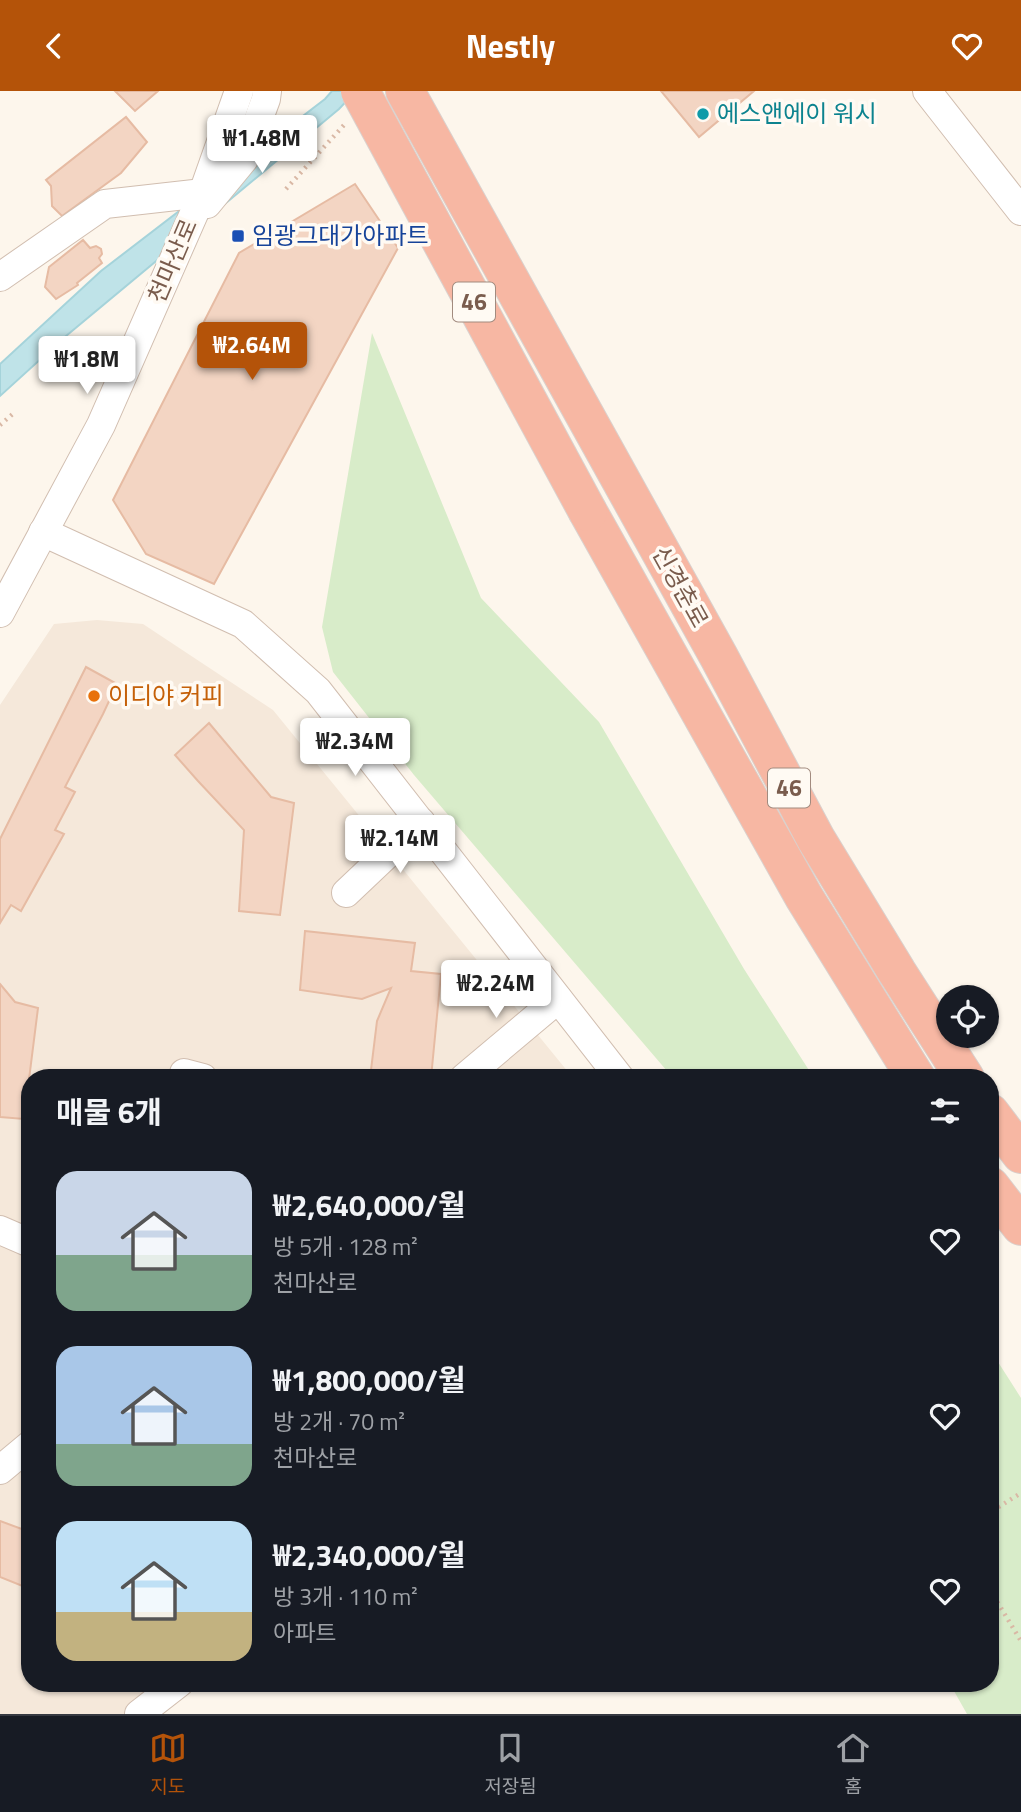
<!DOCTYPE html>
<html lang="ko">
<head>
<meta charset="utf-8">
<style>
  body { margin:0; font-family:"Titillium Web","Noto Sans KR",sans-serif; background:#242831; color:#f1f3f6; height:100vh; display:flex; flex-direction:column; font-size:26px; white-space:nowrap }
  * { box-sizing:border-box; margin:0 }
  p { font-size:23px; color:#9ea1a6 }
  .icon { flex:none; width:38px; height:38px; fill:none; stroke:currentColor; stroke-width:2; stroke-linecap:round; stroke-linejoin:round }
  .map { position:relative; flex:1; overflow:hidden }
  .drawer { position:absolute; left:21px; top:978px; width:978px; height:623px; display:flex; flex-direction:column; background:#171b24; border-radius:28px; box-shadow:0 2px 5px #0004 }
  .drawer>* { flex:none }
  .tools { position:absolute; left:936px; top:894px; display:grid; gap:14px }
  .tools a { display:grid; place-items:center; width:63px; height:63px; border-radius:50%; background:#171b24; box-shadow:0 2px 5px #0004; font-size:35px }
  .price { position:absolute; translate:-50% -60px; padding:0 16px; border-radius:7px; background:#fff; color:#222; font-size:23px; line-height:46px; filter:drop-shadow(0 2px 4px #0008) }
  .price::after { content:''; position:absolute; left:50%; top:42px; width:21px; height:16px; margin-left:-10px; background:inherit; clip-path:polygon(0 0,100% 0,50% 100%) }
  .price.current { background:#b45309; color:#fff }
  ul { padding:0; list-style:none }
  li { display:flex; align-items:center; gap:21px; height:175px; padding:0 35px }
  li span { display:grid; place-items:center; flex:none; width:196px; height:140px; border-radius:21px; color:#555 }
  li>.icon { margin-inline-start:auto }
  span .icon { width:84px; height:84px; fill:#fffc; stroke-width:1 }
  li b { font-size:30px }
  h2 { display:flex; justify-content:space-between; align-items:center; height:84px; padding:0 35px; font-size:30px }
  header { display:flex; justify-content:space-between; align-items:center; height:91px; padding:0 35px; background:#b45309; color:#fff; font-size:32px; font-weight:700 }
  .dock { display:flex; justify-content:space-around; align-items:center; height:98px; border-top:2px solid #363941; background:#171b24; font-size:19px; color:#9ea1a6 }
  .dock a { display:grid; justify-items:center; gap:4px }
  .dock .current { color:#b45309 }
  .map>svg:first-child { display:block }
</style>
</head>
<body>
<header><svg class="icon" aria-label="back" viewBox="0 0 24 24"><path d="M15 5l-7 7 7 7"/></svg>Nestly<svg class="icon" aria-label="heart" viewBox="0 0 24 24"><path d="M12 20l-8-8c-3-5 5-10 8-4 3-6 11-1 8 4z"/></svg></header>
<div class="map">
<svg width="1021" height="1623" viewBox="0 0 1021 1623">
  <rect width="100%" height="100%" fill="#fdf6ec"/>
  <!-- residential -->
  <polygon fill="#f5e8da" points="97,529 143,533 273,619 573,987 30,987 30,1592 169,1593 134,1623 0,1623 0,614 54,533"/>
  <!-- green -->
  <g fill="#d8ecc9">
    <polygon points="372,242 481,507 599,631 744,878 814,987 673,987 414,684 333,581 322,536"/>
    <polygon points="991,1260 1021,1307 1021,1623 967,1623 950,1593 990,1592"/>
  </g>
  <!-- water -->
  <polygon fill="#bfe3e8" stroke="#a5d3da" stroke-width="2" points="332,0 356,0 339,18 66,245 0,305 0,273 101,180 325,8"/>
  <!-- building -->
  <g fill="#f3d5c3" stroke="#e6bba3" stroke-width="2">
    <polygon points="115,0 158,0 135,20"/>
    <polygon points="661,0 754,0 699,46"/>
    <polygon points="126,26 147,51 121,82 62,125 52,115 51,95 46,89"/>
    <polygon points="355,93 398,157 214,493 146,463 113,409 239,162"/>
    <polygon points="83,149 90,157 96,155 101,158 102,163 99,167 102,172 77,192 78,194 56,208 45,196 49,176"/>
    <polygon points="86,576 117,593 103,623 65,696 75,701 55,739 64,743 21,820 11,814 0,832 0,748"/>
    <polygon points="209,632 271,706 294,712 280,824 239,820 244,739 198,690 175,664"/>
    <polygon points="305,840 415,852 411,880 441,883 431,987 420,987 371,979 377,930 391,897 362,908 300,899"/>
    <polygon points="0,893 15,911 38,917 24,1028 0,1026"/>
    <polygon points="0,1430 30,1441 30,1498 0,1486"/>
  </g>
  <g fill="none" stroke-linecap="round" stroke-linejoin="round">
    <defs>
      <g id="minor">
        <polyline points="927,0 1021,120"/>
        <polyline points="207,113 244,68 266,8 267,0"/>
        <polyline points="0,186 105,113 203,102"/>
        <polyline points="43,441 243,533 318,600 620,987"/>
        <polyline points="0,522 101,334 203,102 239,0"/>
        <polyline points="346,802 421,731"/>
        <polyline points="184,982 203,987"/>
        <polyline points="464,987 558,908"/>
        <polyline points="0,1139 30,1152"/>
        <polyline points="0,1379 30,1354"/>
        <polyline points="139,1623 179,1592"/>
      </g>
      <g id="highway">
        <polyline points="405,0 719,566 816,748 897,881 965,987"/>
        <polyline points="588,421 804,806 916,987"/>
        <polyline points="990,1022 1021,1063"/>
        <polyline points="990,1095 1021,1135"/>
      </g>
    </defs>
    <!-- minor casing -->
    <use href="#minor" stroke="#d1beb0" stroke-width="30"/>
    <!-- highway casing -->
    <use href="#highway" stroke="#dad1cd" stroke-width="40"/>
    <!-- path -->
    <g stroke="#d9b8a5" stroke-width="4.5" stroke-dasharray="2 5" stroke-linecap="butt">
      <polyline points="286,98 344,34"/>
      <polyline points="0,334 15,321"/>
      <polyline points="990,1435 997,1417 1021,1402"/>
      <polyline points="990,1499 1021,1550"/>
    </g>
    <!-- minor -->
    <use href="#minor" stroke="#fff" stroke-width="28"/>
    <!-- highway -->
    <use href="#highway" stroke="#f7b7a3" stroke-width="38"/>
    <defs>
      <polyline id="highway-bridge" points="360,0 588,421"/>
    </defs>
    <!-- highway-bridge casing -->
    <use href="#highway-bridge" stroke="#dad1cd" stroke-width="40" stroke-linecap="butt"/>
    <!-- highway-bridge -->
    <use href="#highway-bridge" stroke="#f7b7a3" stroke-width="38"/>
  </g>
  <!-- markers -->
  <circle fill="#0f9aa8" stroke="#fffaf3" stroke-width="2.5" cx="703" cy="23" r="7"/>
  <rect fill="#1a4fb4" stroke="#fffaf3" stroke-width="2.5" x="231" y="138" width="14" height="14" rx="3.5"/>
  <circle fill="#e8710a" stroke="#fffaf3" stroke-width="2.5" cx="94" cy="605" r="7"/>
  <g text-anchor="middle" stroke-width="7" stroke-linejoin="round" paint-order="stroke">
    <!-- shield labels -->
    <g fill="#fffaf3" stroke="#a28b7f" stroke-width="2">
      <rect x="453" y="191.5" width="42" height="39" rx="5"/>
      <rect x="768" y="677.5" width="42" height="39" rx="5"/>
    </g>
    <g font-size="23" font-weight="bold" fill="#7a5c4d">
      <text x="474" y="219">46</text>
      <text x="789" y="705">46</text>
    </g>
    <!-- culture labels -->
    <g font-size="24" fill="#0d838f" stroke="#fffaf3" text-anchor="start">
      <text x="717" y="31">에스앤에이 워시</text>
    </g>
    <!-- transit labels -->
    <g font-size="24" fill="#164399" stroke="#fffaf3" text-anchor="start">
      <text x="252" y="153">임광그대가아파트</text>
    </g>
    <!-- street labels -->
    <g font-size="24" fill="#7a5c4d" stroke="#fffaf3">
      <text transform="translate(173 170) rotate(-67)" y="8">천마산로</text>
      <text transform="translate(680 496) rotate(61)" y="8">신경춘로</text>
    </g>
    <!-- food labels -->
    <g font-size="24" fill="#c56008" stroke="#fffaf3" text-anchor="start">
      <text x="108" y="613">이디야 커피</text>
    </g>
  </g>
</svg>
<div class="tools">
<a><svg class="icon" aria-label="locate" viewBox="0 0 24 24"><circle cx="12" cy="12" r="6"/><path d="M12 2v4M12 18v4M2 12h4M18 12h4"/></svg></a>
</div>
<b class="price" style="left:262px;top:84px">₩1.48M</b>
<b class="price current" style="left:252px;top:291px">₩2.64M</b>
<b class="price" style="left:87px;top:305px">₩1.8M</b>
<b class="price" style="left:355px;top:687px">₩2.34M</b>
<b class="price" style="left:400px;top:784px">₩2.14M</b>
<b class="price" style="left:496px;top:929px">₩2.24M</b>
<section class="drawer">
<h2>매물 6개<svg class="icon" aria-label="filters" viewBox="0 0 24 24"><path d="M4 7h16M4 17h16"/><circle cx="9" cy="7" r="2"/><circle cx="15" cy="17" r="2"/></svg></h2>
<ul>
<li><span style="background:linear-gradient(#c9d6e8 60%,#7fa58c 0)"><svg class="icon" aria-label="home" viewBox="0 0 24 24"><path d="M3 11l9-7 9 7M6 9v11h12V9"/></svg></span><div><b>₩2,640,000/월</b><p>방 5개 · 128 m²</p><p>천마산로</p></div><svg class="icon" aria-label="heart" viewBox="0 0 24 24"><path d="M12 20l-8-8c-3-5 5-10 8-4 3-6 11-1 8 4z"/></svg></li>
<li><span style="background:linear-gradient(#a9c7e8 70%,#7fa58c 0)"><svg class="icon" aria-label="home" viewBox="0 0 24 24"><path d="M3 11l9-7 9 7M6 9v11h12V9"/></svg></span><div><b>₩1,800,000/월</b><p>방 2개 · 70 m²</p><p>천마산로</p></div><svg class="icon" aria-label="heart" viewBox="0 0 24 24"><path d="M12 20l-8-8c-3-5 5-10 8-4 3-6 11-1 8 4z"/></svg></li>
<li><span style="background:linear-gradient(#bfe0f5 65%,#c2b280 0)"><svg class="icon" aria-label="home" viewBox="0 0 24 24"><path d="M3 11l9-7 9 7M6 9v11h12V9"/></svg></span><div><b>₩2,340,000/월</b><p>방 3개 · 110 m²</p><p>아파트</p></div><svg class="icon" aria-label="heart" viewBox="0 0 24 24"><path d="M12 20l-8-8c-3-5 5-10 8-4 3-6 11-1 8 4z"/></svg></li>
</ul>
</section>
</div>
<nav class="dock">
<a class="current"><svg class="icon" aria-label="map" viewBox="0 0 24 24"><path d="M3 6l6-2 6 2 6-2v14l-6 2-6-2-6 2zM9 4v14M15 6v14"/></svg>지도</a>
<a><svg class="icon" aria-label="saved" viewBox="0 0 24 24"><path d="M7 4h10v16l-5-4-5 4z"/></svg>저장됨</a>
<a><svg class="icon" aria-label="home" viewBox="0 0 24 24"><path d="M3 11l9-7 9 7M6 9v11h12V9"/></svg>홈</a>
</nav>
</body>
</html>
